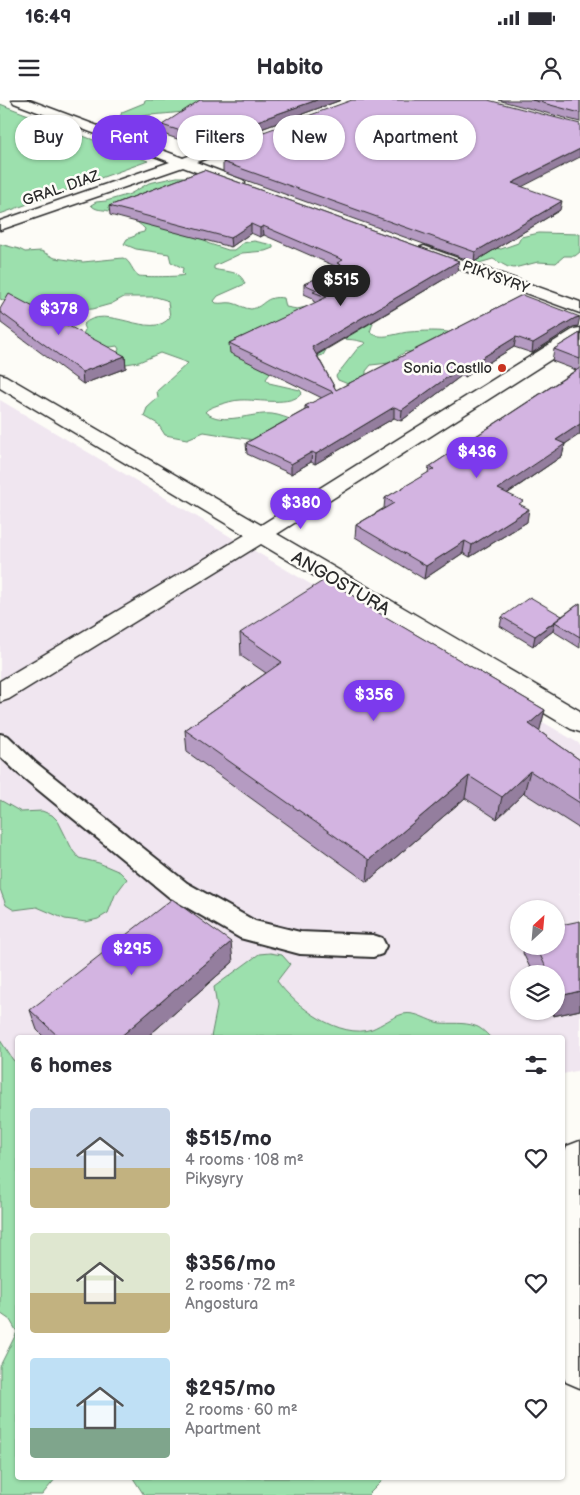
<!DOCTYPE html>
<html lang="en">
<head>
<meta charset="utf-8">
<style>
  body { margin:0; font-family:"Balsamiq Sans",sans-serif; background:#f7f7f7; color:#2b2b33; height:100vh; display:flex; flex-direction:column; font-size:19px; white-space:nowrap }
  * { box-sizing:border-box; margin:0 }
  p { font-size:16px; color:#7c7c81 }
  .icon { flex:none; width:28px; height:28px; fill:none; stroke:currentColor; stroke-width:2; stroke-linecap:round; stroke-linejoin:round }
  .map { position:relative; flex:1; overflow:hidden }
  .side { position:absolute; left:15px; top:935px; width:550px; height:445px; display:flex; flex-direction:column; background:#fff; border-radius:5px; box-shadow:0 1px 4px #0004 }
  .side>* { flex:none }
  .guide { position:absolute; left:15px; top:15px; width:550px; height:45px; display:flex; gap:10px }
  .needle { width:32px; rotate:26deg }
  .buttons { position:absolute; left:510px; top:800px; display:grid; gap:10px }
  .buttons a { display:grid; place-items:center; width:55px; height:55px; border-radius:50%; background:#fff; box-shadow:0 1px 4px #0004; font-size:25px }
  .price { position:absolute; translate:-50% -42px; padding:0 11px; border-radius:18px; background:#7c3aed; color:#fff; font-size:16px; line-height:32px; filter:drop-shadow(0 1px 2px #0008) }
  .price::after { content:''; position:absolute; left:50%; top:30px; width:15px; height:11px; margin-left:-8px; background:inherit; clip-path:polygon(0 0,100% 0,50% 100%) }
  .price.current { background:#222; color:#fff }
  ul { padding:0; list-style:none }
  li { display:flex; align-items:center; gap:15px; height:125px; padding:0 15px }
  li span { display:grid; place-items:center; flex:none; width:140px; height:100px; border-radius:5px; color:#555 }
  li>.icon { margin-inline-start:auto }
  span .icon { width:60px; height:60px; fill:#fffc; stroke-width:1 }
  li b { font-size:21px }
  h2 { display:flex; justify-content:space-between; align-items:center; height:60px; padding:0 15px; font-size:21px }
  .chip { padding:0 18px; border-radius:22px; background:#fff; box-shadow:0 1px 4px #0004; font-size:18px; line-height:45px }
  .chip.current { background:#7c3aed; color:#fff }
  .status { display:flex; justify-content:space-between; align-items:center; height:35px; padding:0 25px; background:#fff; direction:ltr }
  .status svg { height:14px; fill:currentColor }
  header { display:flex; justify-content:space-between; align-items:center; height:65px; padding:0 15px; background:#fff; font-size:22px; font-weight:700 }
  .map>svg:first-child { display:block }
</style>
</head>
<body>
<div class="status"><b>16:49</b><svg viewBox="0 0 49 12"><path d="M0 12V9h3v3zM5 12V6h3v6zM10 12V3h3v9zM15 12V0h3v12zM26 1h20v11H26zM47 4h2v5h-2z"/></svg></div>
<header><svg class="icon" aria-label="menu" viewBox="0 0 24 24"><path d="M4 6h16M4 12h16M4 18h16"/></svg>Habito<svg class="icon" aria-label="person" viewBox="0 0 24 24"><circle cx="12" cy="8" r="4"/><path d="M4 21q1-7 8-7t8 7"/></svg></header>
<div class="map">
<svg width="580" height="1395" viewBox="0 0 580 1395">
  <rect width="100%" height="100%" fill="#fdfcf7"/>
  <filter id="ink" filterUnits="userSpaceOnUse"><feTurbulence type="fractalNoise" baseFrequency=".02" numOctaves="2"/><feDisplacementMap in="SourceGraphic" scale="10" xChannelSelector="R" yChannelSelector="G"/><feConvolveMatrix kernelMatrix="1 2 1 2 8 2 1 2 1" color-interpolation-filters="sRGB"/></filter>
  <g filter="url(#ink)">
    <!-- built -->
    <path fill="#f0e6f0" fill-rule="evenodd" d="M0,300L580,644V970L563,974L562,938H18L17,1115L0,1119ZM519,809H556V846H519ZM519,874H556V911H519Z"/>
    <!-- green -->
    <g fill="#9ce0ad" stroke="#64866c">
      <path d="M145,0H280C237,5 193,12 150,15C139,16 131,21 120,17L122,12L144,3Z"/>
      <polygon points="0,4 148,61 0,114"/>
      <path d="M177,77H187L207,143L228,150H234L243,143L254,141L273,145V148L265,151L242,153L214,166V169C226,173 240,169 245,184L218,196L214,201L216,203C221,204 227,202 232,203C238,204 245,209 251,209C265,207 264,195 284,198L286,207L297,209L306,207L314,211L364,214L373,223L370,232C381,241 396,233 409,232C423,231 440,230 453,233L418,252H405L389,263L371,265L366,271V281L353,286L338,280L336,276L358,248L366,243C357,239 336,237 329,244C326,248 326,251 323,255L272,271L266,279L269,283L300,290L302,293C292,307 257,299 241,300C233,300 226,303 218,305C213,307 208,308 205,312C223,327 251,312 272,314C280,315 287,318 295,321L254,340L204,332L187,339L165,335L158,324L144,316L147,308L158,298L157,291L188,263L160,253L139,262L126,264L116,256L119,249L117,246L104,248L82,236L85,230L83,225C105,201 152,242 170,217L168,202L166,200L156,197H124L111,204L93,209L23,213L9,202L0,199V144L19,149L25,152L41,151L55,158L83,162L123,158C131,161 132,172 139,176C145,177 180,177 184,175L182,173L183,168L171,162L169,154L136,149L124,144L127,139L135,136L136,134L144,132L145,129C137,120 122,114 109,111C102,109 96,111 91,105L96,102L106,101L130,94L149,83Z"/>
      <polygon points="539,133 580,134 580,152 575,156 564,156 556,163 538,162 514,168 508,167 493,159 479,163 475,161 490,147 501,149 518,143 521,137"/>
      <polygon points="0,700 21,712 42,711 52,715 58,721 73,751 79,758 99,763 120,772 127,779 115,795 108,813 98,819 86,822 65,819 37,807 14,810 6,805 0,789"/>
      <path d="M270,853L282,855L290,864L277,881C295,906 340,940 372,929C382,925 392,917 403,914C417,911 427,921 440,923C451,924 464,922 475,926C480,927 486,933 490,937H211L217,907L214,887L259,854Z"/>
      <polygon points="0,940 13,960 18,963 18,1378 56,1378 42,1395 0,1395 0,1266 17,1232 10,1220 0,1213"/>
      <polygon points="133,1378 385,1378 368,1395 144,1395"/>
    </g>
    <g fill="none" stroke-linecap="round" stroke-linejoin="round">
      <defs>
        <polygon id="service" points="0,634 8,636 35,662 187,783 255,821 300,832 373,835 382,838 386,846 382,854 373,857 300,854 240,838 169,797 19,674 0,656"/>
        <g id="minor">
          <polygon points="12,0 29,0 183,58 256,32 261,31 267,35 266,38 196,62 243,80 245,83 243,86 233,86 183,67 0,130 0,121 170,62 14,3"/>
          <polygon points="424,146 580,202 580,213 419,154 416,151 419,148"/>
          <polygon points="580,228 580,241 277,434 580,611 580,632 571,629 261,444 9,599 0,602 0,581 245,435 0,288 0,274 6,276 261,425 574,229"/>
          <polygon points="580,1041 580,1288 566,1282 562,1274 562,1058 567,1046"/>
        </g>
      </defs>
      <!-- service casing -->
      <use href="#service" stroke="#2b2b2b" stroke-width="4"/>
      <!-- minor casing -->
      <use href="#minor" stroke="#2b2b2b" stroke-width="3"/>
      <!-- service -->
      <use href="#service" fill="#fdfcf7" fill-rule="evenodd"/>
      <!-- minor -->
      <use href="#minor" fill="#fdfcf7" fill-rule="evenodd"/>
    </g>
    <!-- wall -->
    <g fill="#b59bc2" stroke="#2b2b2b">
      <polygon points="341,0 206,49 163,34 162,25"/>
      <polygon points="498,0 580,0 580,22"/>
      <polygon points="225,46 522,87 560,110 474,162 223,72 223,62 234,58 225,55"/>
      <polygon points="204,70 459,161 458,171 317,255 336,290 522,195 578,226 573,227 532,253 514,247 465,277 461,276 401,321 394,318 315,364 311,362 291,374 247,354 246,343 305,310 305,306 322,298 230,253 229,243 316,203 313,201 313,198 304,194 304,184 337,169 337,167 264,135 260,137 251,133 231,147 110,115 109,106"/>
      <polygon points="0,209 125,256 126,268 83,284 1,223 0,217"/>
      <polygon points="580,233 580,334 565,344 562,356 507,394 522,406 527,422 470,457 463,453 424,479 355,437 356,425 384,408 385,398 428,373 429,367 576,270 552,261 554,249"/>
      <polygon points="580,503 580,548 553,531 533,546 500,526 502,517 562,516"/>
      <polygon points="363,504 545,610 539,631 580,660 580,729 524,693 497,719 465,698 367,782 187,652 185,630 266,573 241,556 240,533"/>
      <polygon points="580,821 580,910 553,916 551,911 556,911 556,874 533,874 523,853 525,846 556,846"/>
      <polygon points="233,862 146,938 45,938 37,930 30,910"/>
    </g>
    <!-- shaded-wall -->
    <g fill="#947e9e" stroke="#2b2b2b">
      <polygon points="317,0 341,0 206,49 206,39"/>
      <polygon points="580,49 580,57 510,93 512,83"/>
      <polygon points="562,101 560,110 474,162 475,152"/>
      <polygon points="251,124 251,133 231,147 230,138"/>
      <polygon points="263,126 264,135 260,137 260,128"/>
      <polygon points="459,161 458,171 312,257 312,247"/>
      <polygon points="580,217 578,226 573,227 532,253 533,243 575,218"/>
      <polygon points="516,237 514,247 465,277 467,267"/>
      <polygon points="125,256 126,268 83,284 82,272"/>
      <polygon points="463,266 461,276 401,321 402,310"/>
      <polygon points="394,307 394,318 315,364 316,354"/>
      <polygon points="580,324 580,334 565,344 562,356 496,401 498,389 556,340"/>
      <polygon points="312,352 311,362 291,374 291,364"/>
      <polygon points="529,409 527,422 470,457 472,445"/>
      <polygon points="465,441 463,453 424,479 426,466"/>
      <polygon points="555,522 553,531 533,546 535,536"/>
      <polygon points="545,610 539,633 529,624"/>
      <polygon points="530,671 524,693 497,719 502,697"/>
      <polygon points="469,676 465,698 367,782 369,760"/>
      <polygon points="231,842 233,862 146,938 119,938"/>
      <polygon points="580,891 580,910 553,916 554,911 556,911 556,905 560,896"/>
    </g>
    <!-- building -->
    <g fill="#d3b4e1" stroke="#2b2b2b">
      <polygon points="200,0 317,0 206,39 162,25"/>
      <polygon points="352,0 488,0 580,24 580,49 512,83 562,101 475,152 223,62 247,53 225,46"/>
      <polygon points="532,0 580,0 580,13"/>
      <polygon points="204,70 459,161 312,247 336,290 522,195 580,217 575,218 533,243 516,237 467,267 463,266 402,310 394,307 316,354 312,352 291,364 246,343 309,308 305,306 333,292 229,243 327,197 313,192 317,190 304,184 344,166 337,163 343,160 263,126 260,128 251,124 230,138 109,106"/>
      <polygon points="9,194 125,256 82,272 0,212 0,209"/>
      <polygon points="580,233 580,259 554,249"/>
      <polygon points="580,268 580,324 556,340 565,344 498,389 523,401 519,404 529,409 472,445 465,441 426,466 356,425 394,403 385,398 434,369 429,367"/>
      <polygon points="326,479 363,502 362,503 545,610 529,624 580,660 580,703 530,671 502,697 469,676 369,760 185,630 282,562 240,533"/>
      <polygon points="530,497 562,516 535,536 502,517"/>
      <polygon points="580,503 580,537 555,522"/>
      <polygon points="172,799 231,842 119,938 60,938 30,910"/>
      <polygon points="580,821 580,891 560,896 556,888 556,874 549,874 536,846 556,846 556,826"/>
    </g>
  </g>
  <!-- markers -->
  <circle fill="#c8321e" stroke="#fdfcf7" stroke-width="2" cx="502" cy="268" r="5"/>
  <g text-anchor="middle" stroke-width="5" stroke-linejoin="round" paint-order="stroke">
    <!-- far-street labels -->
    <g font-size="15" fill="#2b2b2b" stroke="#fdfcf7">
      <text transform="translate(61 88) rotate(-19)" y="5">GRAL. DIAZ</text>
      <text transform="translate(496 177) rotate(20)" y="5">PIKYSYRY</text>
    </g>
    <!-- far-poi labels -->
    <g font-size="15" fill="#2b2b2b" stroke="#fdfcf7" text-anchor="end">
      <text x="492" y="273">Sonia Castllo</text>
    </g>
    <!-- street labels -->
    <g font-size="18" fill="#2b2b2b" stroke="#fdfcf7">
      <text transform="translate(341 483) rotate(30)" y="6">ANGOSTURA</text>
    </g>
  </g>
</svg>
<div class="buttons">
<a><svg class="needle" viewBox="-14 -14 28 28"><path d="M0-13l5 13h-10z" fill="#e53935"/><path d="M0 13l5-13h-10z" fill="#7c7c81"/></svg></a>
<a><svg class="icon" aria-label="layers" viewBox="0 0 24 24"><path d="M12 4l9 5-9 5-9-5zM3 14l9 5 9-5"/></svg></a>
</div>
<b class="price current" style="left:341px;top:207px">$515</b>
<b class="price" style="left:59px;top:236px">$378</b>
<b class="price" style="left:477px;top:379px">$436</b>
<b class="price" style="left:301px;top:430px">$380</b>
<b class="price" style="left:374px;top:622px">$356</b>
<b class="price" style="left:132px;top:876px">$295</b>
<div class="guide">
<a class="chip">Buy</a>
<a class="chip current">Rent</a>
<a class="chip">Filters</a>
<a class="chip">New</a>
<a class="chip">Apartment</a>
</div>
<section class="side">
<h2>6 homes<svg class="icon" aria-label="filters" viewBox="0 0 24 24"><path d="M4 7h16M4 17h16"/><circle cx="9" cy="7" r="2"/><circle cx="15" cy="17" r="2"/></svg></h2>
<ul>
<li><span style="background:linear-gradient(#c9d6e8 60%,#c2b280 0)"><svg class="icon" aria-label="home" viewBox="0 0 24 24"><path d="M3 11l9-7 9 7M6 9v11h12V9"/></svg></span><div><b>$515/mo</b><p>4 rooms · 108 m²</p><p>Pikysyry</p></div><svg class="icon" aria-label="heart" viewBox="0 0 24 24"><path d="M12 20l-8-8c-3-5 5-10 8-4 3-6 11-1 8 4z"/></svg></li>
<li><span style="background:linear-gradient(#dfe7d0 60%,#c2b280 0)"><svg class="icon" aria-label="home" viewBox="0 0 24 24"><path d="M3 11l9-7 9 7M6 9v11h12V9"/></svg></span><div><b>$356/mo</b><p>2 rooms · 72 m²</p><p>Angostura</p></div><svg class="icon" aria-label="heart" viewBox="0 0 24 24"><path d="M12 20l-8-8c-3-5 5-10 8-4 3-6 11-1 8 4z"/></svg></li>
<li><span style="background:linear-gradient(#bfe0f5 70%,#7fa58c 0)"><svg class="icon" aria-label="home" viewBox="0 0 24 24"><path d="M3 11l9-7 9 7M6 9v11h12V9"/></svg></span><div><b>$295/mo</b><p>2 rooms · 60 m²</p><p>Apartment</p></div><svg class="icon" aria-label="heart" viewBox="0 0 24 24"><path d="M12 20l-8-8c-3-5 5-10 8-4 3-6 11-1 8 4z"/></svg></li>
</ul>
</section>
</div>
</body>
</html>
